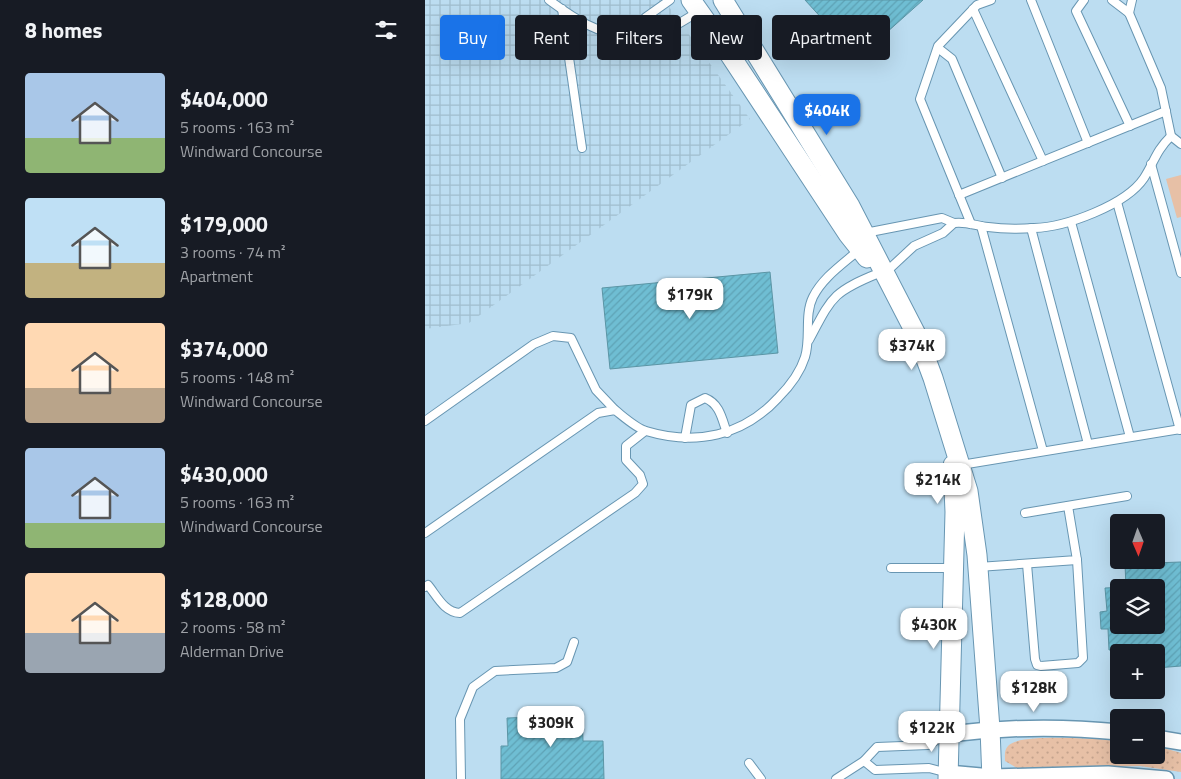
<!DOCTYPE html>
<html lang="en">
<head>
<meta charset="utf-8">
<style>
  body { margin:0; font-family:"Titillium Web",sans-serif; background:#242831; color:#f1f3f6; height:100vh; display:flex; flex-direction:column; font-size:19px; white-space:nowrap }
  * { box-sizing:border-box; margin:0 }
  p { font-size:16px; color:#9ea1a6 }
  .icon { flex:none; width:28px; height:28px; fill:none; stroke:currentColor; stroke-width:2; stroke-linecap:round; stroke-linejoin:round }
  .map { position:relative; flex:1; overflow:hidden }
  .side { display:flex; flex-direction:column; background:#171b24; width:425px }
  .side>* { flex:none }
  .top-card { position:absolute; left:15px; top:15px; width:475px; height:45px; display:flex; gap:10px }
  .needle { width:32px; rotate:178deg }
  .controls { position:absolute; left:685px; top:514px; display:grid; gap:10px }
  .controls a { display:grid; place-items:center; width:55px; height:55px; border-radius:5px; background:#171b24; box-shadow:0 5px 20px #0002; font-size:25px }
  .price { position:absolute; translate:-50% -42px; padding:0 11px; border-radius:10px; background:#fff; color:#222; font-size:16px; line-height:32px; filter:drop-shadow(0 1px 2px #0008) }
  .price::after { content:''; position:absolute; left:50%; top:30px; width:15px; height:11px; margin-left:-8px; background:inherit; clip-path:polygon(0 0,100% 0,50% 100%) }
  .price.active { background:#1a73e8; color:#fff }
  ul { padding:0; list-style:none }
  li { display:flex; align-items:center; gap:15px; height:125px; padding:0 25px }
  li span { display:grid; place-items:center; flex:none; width:140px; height:100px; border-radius:5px; color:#555 }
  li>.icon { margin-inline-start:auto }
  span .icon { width:60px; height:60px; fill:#fffc; stroke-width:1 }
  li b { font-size:21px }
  h2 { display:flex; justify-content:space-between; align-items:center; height:60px; padding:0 25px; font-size:21px }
  .pill { padding:0 18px; border-radius:5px; background:#171b24; box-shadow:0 5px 20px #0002; font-size:18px; line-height:45px }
  .pill.active { background:#1a73e8; color:#fff }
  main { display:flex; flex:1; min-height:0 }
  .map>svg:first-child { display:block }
</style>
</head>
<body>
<main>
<section class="side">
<h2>8 homes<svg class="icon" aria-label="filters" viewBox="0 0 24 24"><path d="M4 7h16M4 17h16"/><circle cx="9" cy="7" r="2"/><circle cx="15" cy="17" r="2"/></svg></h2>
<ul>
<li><span style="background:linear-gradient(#a9c7e8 65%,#8fb573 0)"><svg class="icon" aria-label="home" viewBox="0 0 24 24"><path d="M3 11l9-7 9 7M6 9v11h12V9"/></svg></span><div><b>$404,000</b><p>5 rooms · 163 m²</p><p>Windward Concourse</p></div></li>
<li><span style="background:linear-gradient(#bfe0f5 65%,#c2b280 0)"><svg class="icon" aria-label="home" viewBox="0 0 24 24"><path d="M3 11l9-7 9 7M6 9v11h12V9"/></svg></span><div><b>$179,000</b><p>3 rooms · 74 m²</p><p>Apartment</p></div></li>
<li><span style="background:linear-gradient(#ffd9b3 65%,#b9a48a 0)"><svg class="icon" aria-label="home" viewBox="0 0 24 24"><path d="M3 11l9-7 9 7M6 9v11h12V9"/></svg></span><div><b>$374,000</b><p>5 rooms · 148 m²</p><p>Windward Concourse</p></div></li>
<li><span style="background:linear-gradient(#a9c7e8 75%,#8fb573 0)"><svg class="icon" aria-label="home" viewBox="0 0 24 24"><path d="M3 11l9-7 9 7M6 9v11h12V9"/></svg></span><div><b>$430,000</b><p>5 rooms · 163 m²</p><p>Windward Concourse</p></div></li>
<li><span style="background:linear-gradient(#ffd9b3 60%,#9aa5b1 0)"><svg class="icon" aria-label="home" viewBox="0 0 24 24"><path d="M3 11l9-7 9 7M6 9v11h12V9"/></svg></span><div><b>$128,000</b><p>2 rooms · 58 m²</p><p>Alderman Drive</p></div></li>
</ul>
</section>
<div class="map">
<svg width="756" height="779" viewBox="0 0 756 779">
  <defs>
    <pattern id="industrial-grid" width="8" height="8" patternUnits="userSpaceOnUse" patternTransform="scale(1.25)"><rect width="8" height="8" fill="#bcddf1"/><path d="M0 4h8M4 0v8" fill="none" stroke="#a0bdce"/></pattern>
    <pattern id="grass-dots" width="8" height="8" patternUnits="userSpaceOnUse" patternTransform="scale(1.25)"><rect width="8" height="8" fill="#e7c0a6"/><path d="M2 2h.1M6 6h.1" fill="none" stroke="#c4a48e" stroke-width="1.8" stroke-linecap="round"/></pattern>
    <pattern id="building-hatch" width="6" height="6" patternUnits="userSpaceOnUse" patternTransform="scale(1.25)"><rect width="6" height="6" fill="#6fbed3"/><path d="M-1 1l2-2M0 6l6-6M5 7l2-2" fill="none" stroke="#5ea2b5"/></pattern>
  </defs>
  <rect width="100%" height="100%" fill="#cfecfe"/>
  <!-- built -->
  <path fill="#bcddf1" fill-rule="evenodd" d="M0,0H756V779H0ZM694,522H731V560H694ZM694,588H731V625H694ZM694,652H731V690H694ZM694,718H731V755H694Z"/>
  <!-- industrial -->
  <polygon fill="url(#industrial-grid)" points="0,0 239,0 325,119 44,323 0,329"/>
  <!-- grass -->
  <path fill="url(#grass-dots)" d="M647,738L694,740V755H731V746L753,752L756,753V772L715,766L592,768L580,761C580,756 579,750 583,746C591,736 634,738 647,738Z"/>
  <!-- garden -->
  <polygon fill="#e7c0a6" points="756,175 756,217 752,218 741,179"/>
  <!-- building -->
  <g fill="url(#building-hatch)" stroke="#5b95a5" fill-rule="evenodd">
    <polygon points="380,0 498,0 433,58"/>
    <polygon points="345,272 353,353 185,369 177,288"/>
    <path d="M756,562V666L731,668V652H704V649L684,650L683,629H676L675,612L682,611L680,588L701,587L700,564ZM694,588H731V625H694Z"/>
    <polygon points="157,709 158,741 178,741 179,779 76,779 76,746 83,746 82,718 111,717 111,710"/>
  </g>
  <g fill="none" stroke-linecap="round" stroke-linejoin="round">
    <defs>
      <g id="service">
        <path d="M124,0C147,17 174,36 204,35"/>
        <path d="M245,0L221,17L204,35C231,41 251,25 273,12"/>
        <polyline points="606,0 663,143"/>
        <polyline points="659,0 651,11 705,126"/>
        <polyline points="687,0 704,13 736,88 746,136"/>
        <polyline points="137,9 157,148"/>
        <polyline points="548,9 618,161"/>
        <polyline points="704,13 707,0"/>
        <polyline points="513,48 527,59 577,178"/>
        <polyline points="726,164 756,273"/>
        <polyline points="534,195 741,111"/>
        <polyline points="692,202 755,430"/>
        <polyline points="646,222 705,437"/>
        <path d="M529,223C541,221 551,226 563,227C577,229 595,229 609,228C641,227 701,205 719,178C730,161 730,152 746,136L756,144"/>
        <polyline points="546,224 495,99 513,46 552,5 566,0"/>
        <polyline points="556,226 618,451"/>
        <polyline points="606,228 663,444"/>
        <polyline points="440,233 517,218 529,223 518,233 489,246 461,272"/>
        <path d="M384,340C407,297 407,292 454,273"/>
        <polyline points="0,421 109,344 128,336 146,338 171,390 190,410"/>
        <path d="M260,438L266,405L280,398C295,404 297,419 302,433"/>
        <polyline points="536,465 756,429"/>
        <polyline points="600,513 702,496"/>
        <path d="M0,533L173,413L190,410C199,417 211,428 221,431C271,446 318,436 353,398C364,387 375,373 380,357C386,338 379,315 388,297C398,277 418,264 435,249"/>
        <polyline points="602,564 610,659 612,665 616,666 653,663 658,658 652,560"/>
        <polyline points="553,567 652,560 643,506"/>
        <polyline points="466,568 529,568"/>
        <path d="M0,587L3,585C12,596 19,612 35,613L210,493L218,484L215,475L201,460V446L220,431"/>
        <polyline points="439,761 450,770 504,768 523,773"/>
        <polyline points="324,763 336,779"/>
        <polyline points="36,779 35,719 48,687 70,671 131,668 142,662 149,642"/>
        <polyline points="411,779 439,761 452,747 503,745 522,734"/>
      </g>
      <g id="minor">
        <path d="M524,734C581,727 636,726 694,732"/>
        <polyline points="731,738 756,742"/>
        <polyline points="523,773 567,777 683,774 741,779"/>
      </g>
      <g id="tertiary">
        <polyline points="266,0 305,55 423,234 442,258"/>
        <polyline points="298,0 425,206 493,338 508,378 543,491 552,555 565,729 567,779"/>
        <polyline points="523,779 530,512 528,465"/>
      </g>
    </defs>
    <!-- service casing -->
    <use href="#service" stroke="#6896b2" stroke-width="10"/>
    <!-- minor casing -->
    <use href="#minor" stroke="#6896b2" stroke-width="18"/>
    <!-- tertiary casing -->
    <use href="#tertiary" stroke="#6896b2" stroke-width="21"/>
    <!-- service -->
    <use href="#service" stroke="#fff" stroke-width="8"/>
    <!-- minor -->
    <use href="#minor" stroke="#fff" stroke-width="15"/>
    <!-- tertiary -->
    <use href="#tertiary" stroke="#fff" stroke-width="19"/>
  </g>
</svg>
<div class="controls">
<a><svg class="needle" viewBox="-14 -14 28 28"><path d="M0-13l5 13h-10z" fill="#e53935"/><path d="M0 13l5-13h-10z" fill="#9ea1a6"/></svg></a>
<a><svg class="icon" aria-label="layers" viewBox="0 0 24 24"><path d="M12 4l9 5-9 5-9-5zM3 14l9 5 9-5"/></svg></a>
<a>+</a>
<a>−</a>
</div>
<b class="price active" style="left:402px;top:136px">$404K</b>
<b class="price" style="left:265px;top:320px">$179K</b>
<b class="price" style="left:487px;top:371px">$374K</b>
<b class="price" style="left:513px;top:505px">$214K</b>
<b class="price" style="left:509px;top:650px">$430K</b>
<b class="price" style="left:609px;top:713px">$128K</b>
<b class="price" style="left:126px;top:748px">$309K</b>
<b class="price" style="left:507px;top:753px">$122K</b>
<div class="top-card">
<a class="pill active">Buy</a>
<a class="pill">Rent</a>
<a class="pill">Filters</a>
<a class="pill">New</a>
<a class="pill">Apartment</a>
</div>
</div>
</main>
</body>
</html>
